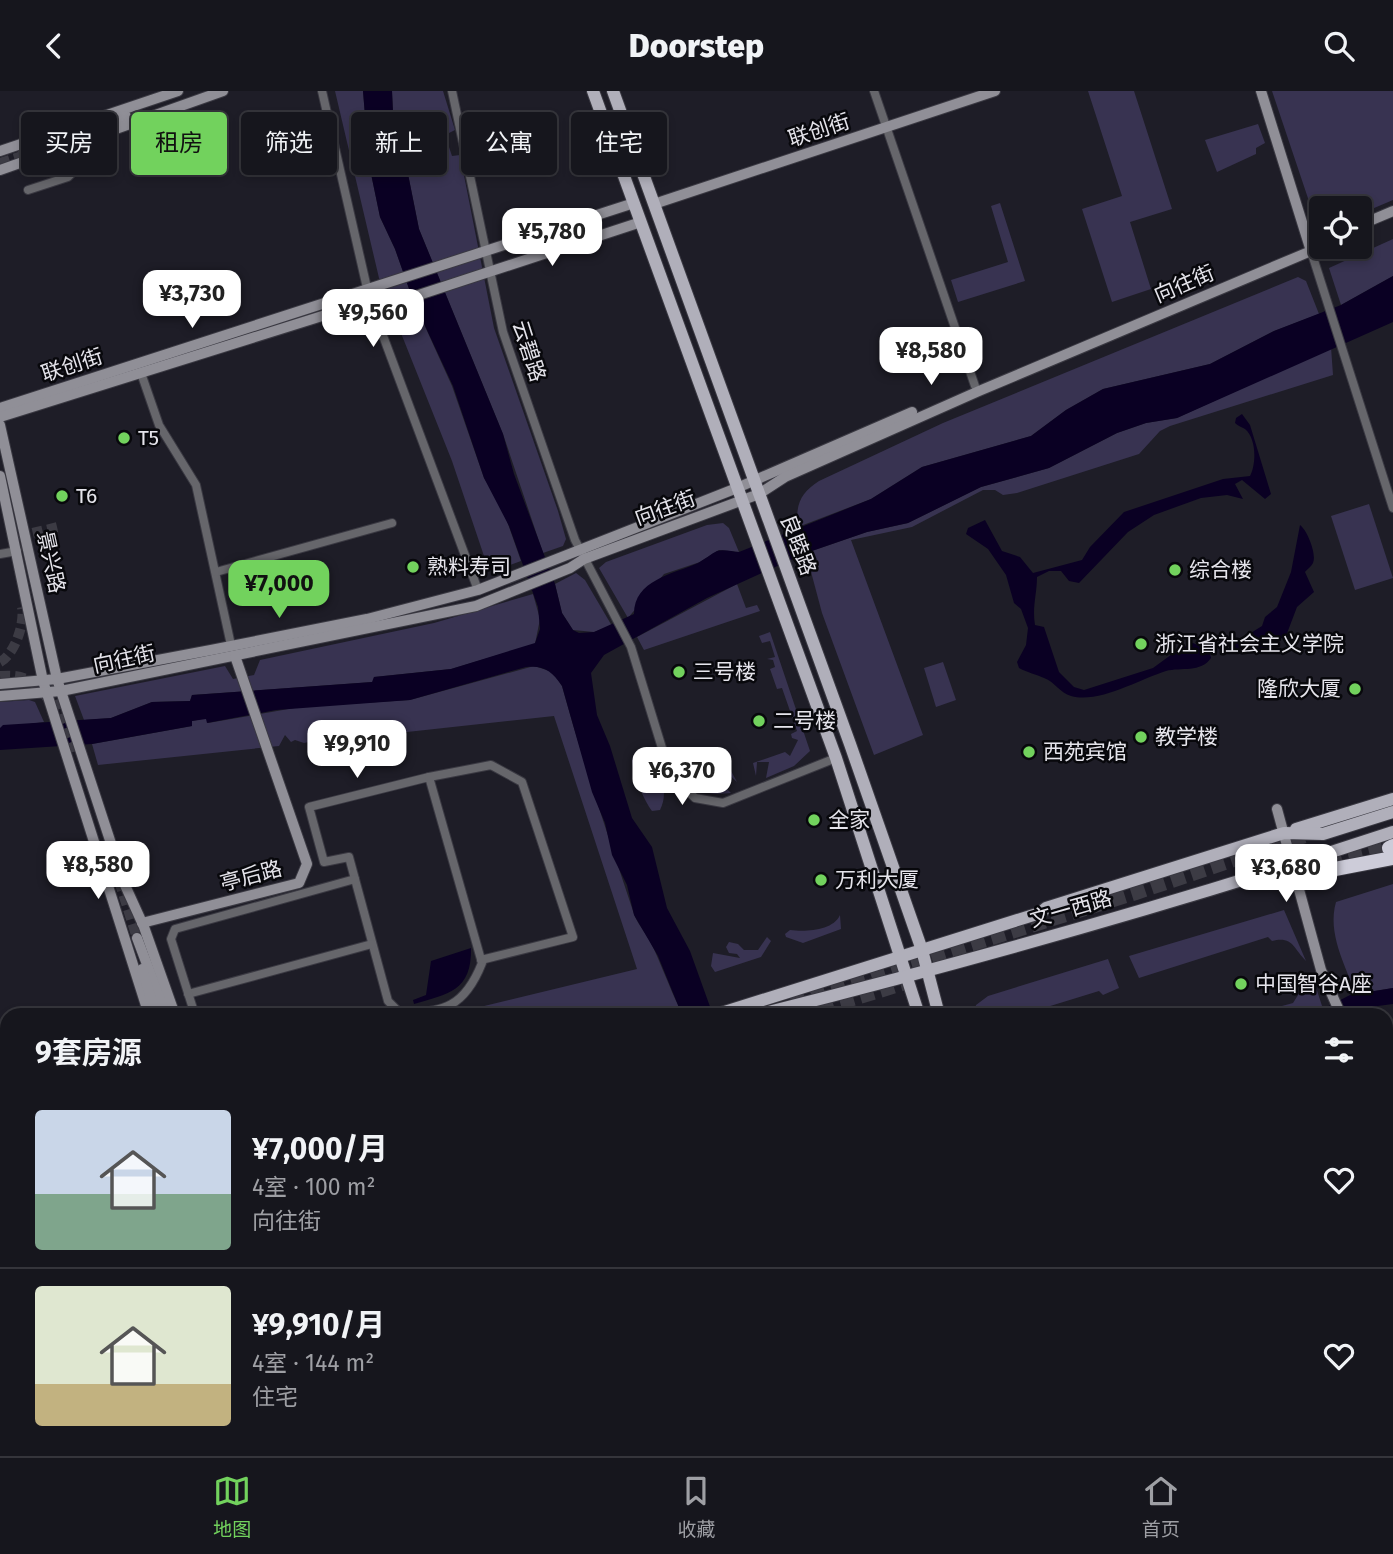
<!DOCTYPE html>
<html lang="zh">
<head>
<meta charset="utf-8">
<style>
  body { margin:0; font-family:"Fira Sans","Noto Sans SC",sans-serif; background:#23232a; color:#f1f3f6; height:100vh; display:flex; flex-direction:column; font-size:26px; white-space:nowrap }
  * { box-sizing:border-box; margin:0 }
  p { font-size:23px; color:#9e9fa4 }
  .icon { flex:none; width:38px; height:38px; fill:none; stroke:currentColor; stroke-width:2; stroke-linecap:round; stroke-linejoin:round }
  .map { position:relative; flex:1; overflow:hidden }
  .details { position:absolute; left:0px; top:917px; width:1393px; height:448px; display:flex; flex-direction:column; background:#16161d; border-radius:21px 21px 0 0; box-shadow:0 4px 10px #0003,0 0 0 2px #35353b }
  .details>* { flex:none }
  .guide { position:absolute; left:21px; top:21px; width:700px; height:63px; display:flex; gap:14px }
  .controls { position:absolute; left:1309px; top:105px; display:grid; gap:14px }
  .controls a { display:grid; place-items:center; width:63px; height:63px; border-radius:7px; background:#16161d; box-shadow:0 4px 10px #0003,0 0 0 2px #35353b; font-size:35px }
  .price { position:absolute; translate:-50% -60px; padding:0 16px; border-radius:14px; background:#fff; color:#222; font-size:23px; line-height:46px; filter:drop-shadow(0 2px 4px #0008) }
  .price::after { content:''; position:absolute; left:50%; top:42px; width:21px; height:16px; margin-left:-10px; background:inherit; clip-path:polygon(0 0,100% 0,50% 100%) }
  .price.current { background:#72d25d; color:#111 }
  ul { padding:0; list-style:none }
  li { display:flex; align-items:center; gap:21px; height:175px; padding:0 35px }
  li+li { border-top:2px solid #35353b }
  li span { display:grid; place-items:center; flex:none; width:196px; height:140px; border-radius:7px; color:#555 }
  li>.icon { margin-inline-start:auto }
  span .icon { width:84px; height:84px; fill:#fffc; stroke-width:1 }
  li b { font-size:30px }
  h2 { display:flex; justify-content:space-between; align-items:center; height:84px; padding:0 35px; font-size:30px }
  .pill { padding:0 24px; border-radius:7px; background:#16161d; box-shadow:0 4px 10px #0003,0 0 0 2px #35353b; font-size:24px; line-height:63px }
  .pill.current { background:#72d25d; color:#111 }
  header { display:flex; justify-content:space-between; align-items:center; height:91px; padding:0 35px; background:#16161d; font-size:32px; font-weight:800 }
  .tab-bar { display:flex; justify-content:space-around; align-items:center; height:98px; border-top:2px solid #35353b; background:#16161d; font-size:19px; color:#9e9fa4 }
  .tab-bar a { display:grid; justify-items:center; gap:4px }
  .tab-bar .current { color:#72d25d }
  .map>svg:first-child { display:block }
</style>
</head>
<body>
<header><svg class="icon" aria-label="back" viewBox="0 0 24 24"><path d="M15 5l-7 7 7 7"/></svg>Doorstep<svg class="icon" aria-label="search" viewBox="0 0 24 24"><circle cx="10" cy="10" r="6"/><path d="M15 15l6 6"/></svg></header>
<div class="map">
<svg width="1393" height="1365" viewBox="0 0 1393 1365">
  <rect width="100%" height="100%" fill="#1e1d27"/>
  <!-- green -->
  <g fill="#383351">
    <polygon points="335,0 363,0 369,73 380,126 395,158 413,209 452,295 484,387 502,416 521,470 499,478 484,465 452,370 379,187"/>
    <polygon points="392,0 443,0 455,39 445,44 452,65 460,64 494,237 558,420 566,448 563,455 543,462 503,343 419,138 398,33 393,22"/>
    <polygon points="1088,0 1134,0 1172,118 1130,131 1151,198 1112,211 1082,118 1122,105"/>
    <polygon points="1272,0 1393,0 1393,109 1360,123 1360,117 1321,117 1321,136 1318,137"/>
    <polygon points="1258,33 1265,52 1256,57 1256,63 1217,81 1205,49"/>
    <polygon points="1000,112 1025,190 958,211 951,189 1008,171 991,115"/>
    <polygon points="1393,148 1393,185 1341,214 1329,177"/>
    <path d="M1298,186L1306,190L1319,223L1274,240L1210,273L1103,298L1066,319L1031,345L922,376L871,408L798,436C795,415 800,402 819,390L943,332Z"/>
    <polygon points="1331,256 1333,284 1170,335 1160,340 1139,363 1017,402 1003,404 995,399 983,399 912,436 851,449 923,644 874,664 822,522 806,462 867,441 908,432 981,396 1049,377 1117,342 1146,332 1177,327"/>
    <polygon points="1369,413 1393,487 1355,499 1331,425"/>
    <polygon points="723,432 729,437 739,461 719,459 700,471 664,483 628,527 599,477 606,471 707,434"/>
    <polygon points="576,482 585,489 612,535 594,541 573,539 562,522 555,493"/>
    <polygon points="737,493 746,517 757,514 760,520 644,559 637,546"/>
    <polygon points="533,503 540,528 535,553 451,578 374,586 373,591 192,604 190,610 152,611 111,627 84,629 75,605 225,575 233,588 254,584 260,569 434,532"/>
    <polygon points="770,541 810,660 794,675 766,687 769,671 757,671 756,685 753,672 785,661 790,665 798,649 792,647 791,643 797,640 782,597 777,598 770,578 775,576 773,569 767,568 775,566 770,550 762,552 759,545"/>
    <polygon points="943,571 956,609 936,616 924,577"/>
    <path d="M534,575L553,581L562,595C583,672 609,747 634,823C637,832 645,841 650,850C661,872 669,896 680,918L659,924H447L637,878L554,625L343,648L338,645L304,652L295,649L291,651L285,644L279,655L98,674L92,653L192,635V630L207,627L208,632L300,616L410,609Z"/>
    <polygon points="29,609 35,611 44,631 0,637 0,611"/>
    <path d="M638,662C658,674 671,696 660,719L652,720C644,710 632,681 632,669Z"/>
    <path d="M730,678L737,691L726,681L717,688L731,702C715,704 700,703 689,691L696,692Z"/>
    <path d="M1393,793V897L1356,903C1345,874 1327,842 1336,811Z"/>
    <path d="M1284,819L1306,870C1293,857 1293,845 1272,850L1268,846L1139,887L1129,865Z"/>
    <path d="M840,824L841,838L803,852L786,846L785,843L790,839C805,841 833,840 840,824Z"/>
    <polygon points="767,846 771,850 761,866 715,881 711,875 713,862 740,867 737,863 729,862 726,856 729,851 738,853 744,859 758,859"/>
    <polygon points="1108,868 1119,897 1103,904 1099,900 1021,924 974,924 976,914 988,905"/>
    <polygon points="1313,887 1323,918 1284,924 1248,924 1293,912 1300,901 1309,898 1309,889"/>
  </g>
  <!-- water -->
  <g fill="#0a0023">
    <path d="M363,0H392L393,22L398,33L419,138L503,343L514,383L555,493L562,522L573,539L579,542L594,541L634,523C634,489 673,483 698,472C705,468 711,463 717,460C724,458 733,461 739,461L871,408L922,376L1031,345L1066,319L1103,298L1210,273L1274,240L1341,214L1393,185V231L1177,327L1146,332L1117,342L1049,377L981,396L908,432L867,441L806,462L707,507L604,564L591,582L597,624L610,655L632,727L652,756L667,817L690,860L713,924H682L658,865L634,824L627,794L612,764L605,732L592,701L562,595C552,580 544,574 526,576L410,609L276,619L207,632L206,628L192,630V635L92,653L0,659V637L3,634L111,627L152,611L190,610L192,604L372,591L374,586L451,578L535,552L540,538L538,516L509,435L484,387L453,295L413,209L395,158L380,126L369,73Z"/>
    <path d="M1242,323L1250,334L1271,403L1265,408L1242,389L1235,393L1243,408L1227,404L1201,407L1154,424L1128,441L1079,492L1069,490L1061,480H1049L1037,486C1037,503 1032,516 1035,534L1044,536L1059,581L1074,596L1084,599L1153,577L1179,558L1193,552L1209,559L1211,567C1201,582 1181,576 1166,580C1140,588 1099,613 1071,605C1060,602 1055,591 1044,587C1036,583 1028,582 1019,577L1017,571L1026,554L1028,537L1021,518L1014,512L1006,484L988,458L966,443L968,437L985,429L1002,460L1020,466L1033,482L1082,469L1090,456L1124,421L1223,388L1250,385C1256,374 1257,348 1245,338C1242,336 1238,335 1235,332L1236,327Z"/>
    <path d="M1300,434C1307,439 1317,463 1313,472C1311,476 1307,478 1305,481L1314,501L1297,516L1286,545L1274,551V558L1236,563L1233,553L1262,535L1265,526L1277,516L1291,481Z"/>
    <path d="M471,857C472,900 448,903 414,913L413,909L426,904L431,870Z"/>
    <polygon points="1393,897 1393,913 1370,916 1353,924 1284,924 1323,918 1350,904"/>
  </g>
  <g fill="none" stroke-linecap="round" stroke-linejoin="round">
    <!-- secondary-tunnel -->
    <g stroke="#3c3b44" stroke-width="10" stroke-dasharray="10 5" stroke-linecap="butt">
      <polyline points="0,72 25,64"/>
      <polyline points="15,463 24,444 58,436"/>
      <path d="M0,571C15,563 25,532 22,516"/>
      <path d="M0,585C23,583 34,589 47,607"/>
      <polyline points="50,595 77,665"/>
      <polyline points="119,790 137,847"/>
    </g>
    <!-- highway-tunnel -->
    <g stroke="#3c3b44" stroke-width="14" stroke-dasharray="14 7" stroke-linecap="butt">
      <polyline points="1267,786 1389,757"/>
      <polyline points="791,910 1136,802 1311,743"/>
      <polyline points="744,924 768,917"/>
      <polyline points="800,924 919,888"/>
      <polyline points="0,1099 7,1098"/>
    </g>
    <defs>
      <g id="street">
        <polyline points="322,0 370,210 478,499"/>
        <polyline points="452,0 503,241 575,449 631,556 670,683 695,707 723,712 836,667"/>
        <polyline points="874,0 975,295"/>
        <polyline points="28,99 68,86 72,82 63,57"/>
        <polyline points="1311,160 1393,417"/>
        <polyline points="141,282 159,334 196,394 231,554"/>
        <polyline points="0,463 17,460"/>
        <polyline points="216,481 392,432"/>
        <path d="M429,686L482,872C465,915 444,923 399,921L388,910L349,766L324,771L309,716Z"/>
        <polyline points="429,686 491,674 522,691 573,846 481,869"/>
        <polyline points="188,903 372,853"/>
        <polyline points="195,924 171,848 175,838 355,788"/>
        <polyline points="1386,1060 1393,1058"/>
      </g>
      <g id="secondary">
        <polyline points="0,60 178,0"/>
        <polyline points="24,61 126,25"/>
        <polyline points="0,79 223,0"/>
        <polyline points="654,113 995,0"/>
        <polyline points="1360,134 1393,120"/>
        <polyline points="373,219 641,131"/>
        <polyline points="0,317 634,112"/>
        <polyline points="0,326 370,210"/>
        <polyline points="0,334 57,588 124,792 144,836 175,924"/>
        <polyline points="0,385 43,590 149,924"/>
        <polyline points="0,593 57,588 211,559 367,528 478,499 737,397 912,321"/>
        <polyline points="0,605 61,600 476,515 570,477 584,468 759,403 785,386 979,300 1311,160 1261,0"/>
        <polyline points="1277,718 1321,879 1341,924"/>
        <polyline points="142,832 299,792 307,773 235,565"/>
        <polyline points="137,847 166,924"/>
        <polyline points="142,878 156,924"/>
        <polyline points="1386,1020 1393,1039"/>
        <polyline points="1386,1294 1393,1292"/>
        <polyline points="1386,1303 1393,1301"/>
        <polyline points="267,1358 268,1365"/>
        <polyline points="489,1358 491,1365"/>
        <polyline points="379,1365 412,1358"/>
        <polyline points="1148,1365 1172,1358"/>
        <polyline points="1178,1365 1202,1358"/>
      </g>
      <g id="primary">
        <polyline points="593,0 836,667 919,924"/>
        <polyline points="613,0 850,653 922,859 939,924"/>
        <polyline points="1296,738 1393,708"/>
        <polyline points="715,924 1040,822 1046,817 1284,742 1323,743 1393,721"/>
        <path d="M757,924C971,870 1184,810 1393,741"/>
        <polyline points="0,1091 7,1089"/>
        <polyline points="0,1113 7,1111"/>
        <polyline points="1015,1358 1016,1365"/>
        <polyline points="1032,1358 1033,1365"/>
      </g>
      <g id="highway">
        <polyline points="1389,757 1393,755"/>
        <polyline points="1292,775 1335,778 1393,767"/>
      </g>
    </defs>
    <!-- street casing -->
    <use href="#street" stroke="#3a3942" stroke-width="10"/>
    <!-- secondary casing -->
    <use href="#secondary" stroke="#3a3942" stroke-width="12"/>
    <!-- primary casing -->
    <use href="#primary" stroke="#3a3942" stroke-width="14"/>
    <!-- highway casing -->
    <use href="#highway" stroke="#3a3942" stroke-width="16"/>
    <!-- street -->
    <use href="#street" stroke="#66666b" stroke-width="8"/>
    <!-- secondary -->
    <use href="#secondary" stroke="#908f97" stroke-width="10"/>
    <!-- primary -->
    <use href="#primary" stroke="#b0afba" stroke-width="12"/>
    <!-- highway -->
    <use href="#highway" stroke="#cdccd9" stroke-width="14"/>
  </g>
  <!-- markers -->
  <g fill="#72d25d" stroke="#08080c" stroke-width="2.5">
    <circle cx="124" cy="347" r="7"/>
    <circle cx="62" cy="405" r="7"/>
    <circle cx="413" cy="476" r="7"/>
    <circle cx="1175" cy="479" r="7"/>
    <circle cx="1141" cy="553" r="7"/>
    <circle cx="679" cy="581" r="7"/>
    <circle cx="1355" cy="598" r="7"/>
    <circle cx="759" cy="630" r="7"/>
    <circle cx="1141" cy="646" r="7"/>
    <circle cx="1029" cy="661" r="7"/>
    <circle cx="814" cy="729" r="7"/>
    <circle cx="821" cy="789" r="7"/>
    <circle cx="1241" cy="893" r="7"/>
  </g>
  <g text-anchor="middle" stroke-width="5" stroke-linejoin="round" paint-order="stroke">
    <!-- street labels -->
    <g font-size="21" fill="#e5e4eb" stroke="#08080c">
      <text transform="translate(819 39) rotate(-18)" y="7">联创街</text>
      <text transform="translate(1184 193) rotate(-23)" y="7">向往街</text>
      <text transform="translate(529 260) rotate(72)" y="7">云碧路</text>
      <text transform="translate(72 274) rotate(-18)" y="7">联创街</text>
      <text transform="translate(665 417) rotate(-20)" y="7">向往街</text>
      <text transform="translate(798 454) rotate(69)" y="7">良睦路</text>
      <text transform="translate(51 471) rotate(78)" y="7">景兴路</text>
      <text transform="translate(124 568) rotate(-12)" y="7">向往街</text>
      <text transform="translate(251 785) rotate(-15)" y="7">亭后路</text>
      <text transform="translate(1071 818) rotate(-16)" y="7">文一西路</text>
    </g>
    <!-- poi labels -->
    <g font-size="21" fill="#e5e4eb" stroke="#08080c" text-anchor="start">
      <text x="138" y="354">T5</text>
      <text x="76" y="412">T6</text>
      <text x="427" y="483">熟料寿司</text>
      <text x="1189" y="486">综合楼</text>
      <text x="1155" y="560">浙江省社会主义学院</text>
      <text x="693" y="588">三号楼</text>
      <text x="1341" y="605" text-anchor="end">隆欣大厦</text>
      <text x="773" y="637">二号楼</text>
      <text x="1155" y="653">教学楼</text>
      <text x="1043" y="668">西苑宾馆</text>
      <text x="828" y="736">全家</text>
      <text x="835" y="796">万利大厦</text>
      <text x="1255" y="900">中国智谷A座</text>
    </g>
  </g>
</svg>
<div class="controls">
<a><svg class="icon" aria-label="locate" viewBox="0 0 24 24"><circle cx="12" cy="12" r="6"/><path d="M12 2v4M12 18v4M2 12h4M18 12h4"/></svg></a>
</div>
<b class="price" style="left:552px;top:177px">¥5,780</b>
<b class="price" style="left:192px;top:239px">¥3,730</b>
<b class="price" style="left:373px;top:258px">¥9,560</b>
<b class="price" style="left:931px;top:296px">¥8,580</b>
<b class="price current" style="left:279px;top:529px">¥7,000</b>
<b class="price" style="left:357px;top:689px">¥9,910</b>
<b class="price" style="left:682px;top:716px">¥6,370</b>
<b class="price" style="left:98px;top:810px">¥8,580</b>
<b class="price" style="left:1286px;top:813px">¥3,680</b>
<div class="guide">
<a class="pill">买房</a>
<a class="pill current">租房</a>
<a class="pill">筛选</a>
<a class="pill">新上</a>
<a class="pill">公寓</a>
<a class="pill">住宅</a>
</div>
<section class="details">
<h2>9套房源<svg class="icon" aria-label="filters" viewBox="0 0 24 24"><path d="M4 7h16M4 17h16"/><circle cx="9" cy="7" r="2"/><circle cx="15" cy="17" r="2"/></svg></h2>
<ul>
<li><span style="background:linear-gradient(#c9d6e8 60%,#7fa58c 0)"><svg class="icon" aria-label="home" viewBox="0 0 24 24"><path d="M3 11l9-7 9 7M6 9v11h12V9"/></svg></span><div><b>¥7,000/月</b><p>4室 · 100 m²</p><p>向往街</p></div><svg class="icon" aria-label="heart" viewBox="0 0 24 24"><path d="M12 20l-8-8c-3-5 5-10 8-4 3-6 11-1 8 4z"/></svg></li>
<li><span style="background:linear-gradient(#dfe7d0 70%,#c2b280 0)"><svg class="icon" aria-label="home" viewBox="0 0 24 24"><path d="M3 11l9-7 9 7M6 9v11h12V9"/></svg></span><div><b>¥9,910/月</b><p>4室 · 144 m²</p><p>住宅</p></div><svg class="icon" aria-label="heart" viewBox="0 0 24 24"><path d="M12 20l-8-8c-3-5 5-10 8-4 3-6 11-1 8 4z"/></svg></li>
</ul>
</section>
</div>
<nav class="tab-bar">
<a class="current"><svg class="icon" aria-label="map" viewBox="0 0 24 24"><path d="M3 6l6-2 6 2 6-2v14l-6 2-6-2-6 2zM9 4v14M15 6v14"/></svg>地图</a>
<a><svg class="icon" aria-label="saved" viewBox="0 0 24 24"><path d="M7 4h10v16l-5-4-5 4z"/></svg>收藏</a>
<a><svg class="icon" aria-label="home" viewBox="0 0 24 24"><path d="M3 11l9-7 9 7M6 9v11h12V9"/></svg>首页</a>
</nav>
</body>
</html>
